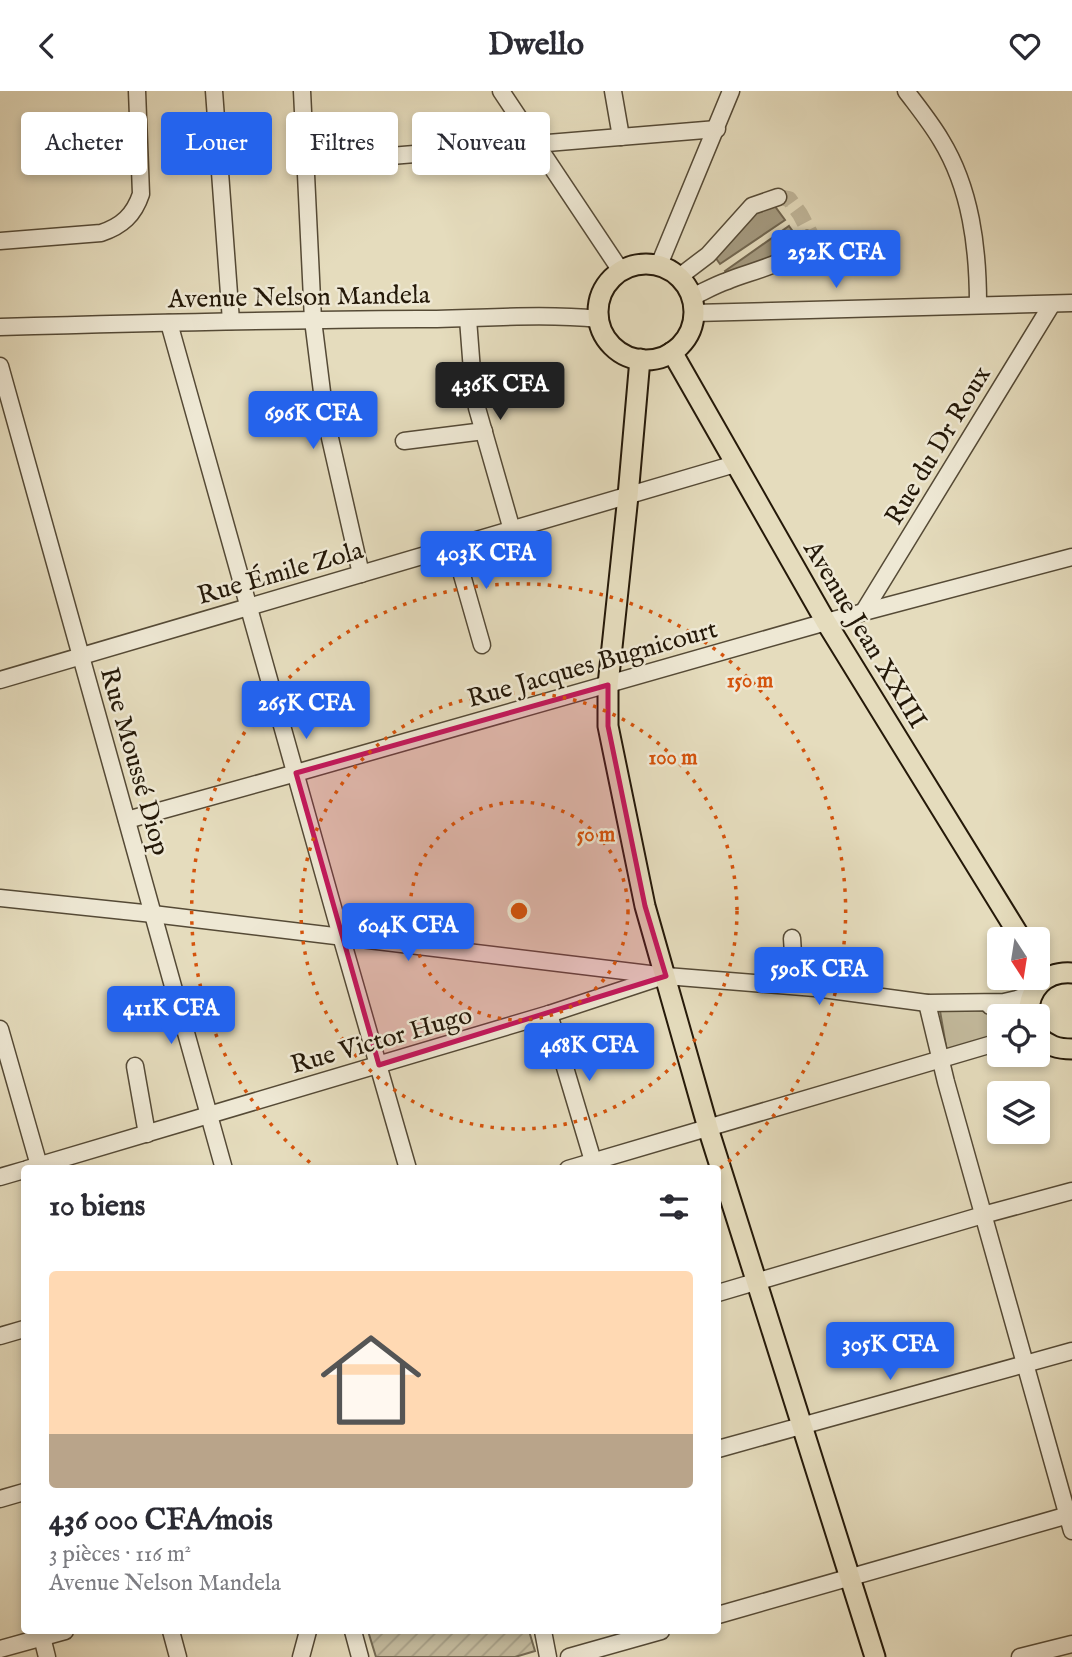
<!DOCTYPE html>
<html lang="fr">
<head>
<meta charset="utf-8">
<style>
  body { margin:0; font-family:"IM FELL English",serif; background:#f2f2f3; color:#2b2b33; height:100vh; display:flex; flex-direction:column; font-size:26px; white-space:nowrap }
  * { box-sizing:border-box; margin:0 }
  p { font-size:23px; color:#7c7c81 }
  .icon { flex:none; width:38px; height:38px; fill:none; stroke:currentColor; stroke-width:2; stroke-linecap:round; stroke-linejoin:round }
  .map { position:relative; flex:1; overflow:hidden }
  .drawer { position:absolute; left:21px; top:1074px; width:700px; height:469px; display:flex; flex-direction:column; background:#fff; border-radius:7px; box-shadow:0 4px 10px #0003 }
  .drawer>* { flex:none }
  .banner { position:absolute; left:21px; top:21px; width:700px; height:63px; display:flex; gap:14px }
  .needle { width:46px; rotate:168deg }
  .controls { position:absolute; left:987px; top:836px; display:grid; gap:14px }
  .controls a { display:grid; place-items:center; width:63px; height:63px; border-radius:7px; background:#fff; box-shadow:0 4px 10px #0003; font-size:35px }
  .price { position:absolute; translate:-50% -60px; padding:0 16px; border-radius:7px; background:#2563eb; color:#fff; font-size:23px; line-height:46px; filter:drop-shadow(0 2px 4px #0008) }
  .price::after { content:''; position:absolute; left:50%; top:42px; width:21px; height:16px; margin-left:-10px; background:inherit; clip-path:polygon(0 0,100% 0,50% 100%) }
  .price.selected { background:#222; color:#fff }
  ul { padding:0; list-style:none }
  li { display:grid; align-content:center; gap:14px; height:371px; padding:0 28px }
  li+li { border-top:2px solid #e1e1e2 }
  li span { display:grid; place-items:center; height:217px; border-radius:7px; color:#555 }
  li>.icon { margin-inline-start:auto }
  span .icon { width:126px; height:126px; fill:#fffc; stroke-width:1 }
  li b { font-size:30px }
  h2 { display:flex; justify-content:space-between; align-items:center; height:84px; padding:0 28px; font-size:30px }
  .chip { padding:0 24px; border-radius:7px; background:#fff; box-shadow:0 4px 10px #0003; font-size:24px; line-height:63px }
  .chip.selected { background:#2563eb; color:#fff }
  header { display:flex; justify-content:space-between; align-items:center; height:91px; padding:0 28px; background:#fff; font-size:32px; font-weight:800 }
  .map>svg:first-child { display:block }
</style>
</head>
<body>
<header><svg class="icon" aria-label="back" viewBox="0 0 24 24"><path d="M15 5l-7 7 7 7"/></svg>Dwello<svg class="icon" aria-label="heart" viewBox="0 0 24 24"><path d="M12 20l-8-8c-3-5 5-10 8-4 3-6 11-1 8 4z"/></svg></header>
<div class="map">
<svg width="1072" height="1566" viewBox="0 0 1072 1566">
  <defs>
    <pattern id="garden-furrows" width="10" height="10" patternUnits="userSpaceOnUse" patternTransform="scale(1.75)"><rect width="10" height="10" fill="#c4bb9e"/><path d="M-1 1l2-2M0 10L10 0M9 11l2-2" fill="none" stroke="#a8a087"/></pattern>
  </defs>
  <rect width="100%" height="100%" fill="#e5dcbd"/>
  <filter id="stains"><feTurbulence type="fractalNoise" baseFrequency=".00286" numOctaves="4"/><feColorMatrix values="0 0 0 0 .2 0 0 0 0 .09 0 0 0 0 .02 0 0 0 .5 -.17"/></filter>
  <radialGradient id="worn" r=".72"><stop offset=".6" stop-color="#630" stop-opacity="0"/><stop offset="1" stop-color="#630" stop-opacity=".3"/></radialGradient>
  <!-- park -->
  <polygon fill="#c4bb9e" stroke="#746a54" stroke-width="2" points="939,914 989,921 1003,926 999,926 999,945 947,961"/>
  <!-- garden -->
  <polygon fill="url(#garden-furrows)" stroke="#746a54" stroke-width="2" points="368,1540 529,1540 535,1560 515,1566 376,1566"/>
  <!-- water -->
  <g fill="#a49a80" stroke="#716650" stroke-width="2">
    <polygon points="774,114 785,129 720,173 715,166 729,147 763,115"/>
    <polygon points="789,135 799,149 794,157 728,185 725,180"/>
  </g>
  <g fill="none" stroke-linecap="round" stroke-linejoin="round">
    <!-- minor-tunnel -->
    <polyline stroke="#bfb599" stroke-width="16" stroke-dasharray="16 8" stroke-linecap="butt" points="778,106 789,108 800,123 810,142 807,148"/>
    <defs>
      <g id="minor">
        <polyline points="214,0 231,230"/>
        <polyline points="302,0 313,229 325,325 361,483"/>
        <polyline points="501,0 621,180"/>
        <polyline points="613,0 621,46"/>
        <path d="M906,0C918,16 931,32 941,49C971,98 978,157 978,213"/>
        <polyline points="306,72 717,38"/>
        <path d="M0,150L101,142C122,135 134,124 141,103L137,0"/>
        <polyline points="659,174 731,0"/>
        <polyline points="679,186 708,164 752,115 778,106"/>
        <path d="M692,206C703,201 715,194 727,190C749,180 797,172 807,148"/>
        <polyline points="694,222 1072,212"/>
        <polyline points="468,228 473,293 477,317 512,439"/>
        <polyline points="169,232 341,845 408,1078"/>
        <path d="M0,236C140,232 279,229 419,228C479,228 539,222 599,228"/>
        <polyline points="0,275 224,1078"/>
        <polyline points="404,350 484,340"/>
        <polyline points="454,456 482,554"/>
        <polyline points="864,520 1052,213"/>
        <polyline points="0,589 735,373"/>
        <polyline points="127,729 296,682 826,531 1072,466"/>
        <polyline points="0,807 153,823 666,885 815,897 927,912 1004,911 1017,908 1033,902"/>
        <polyline points="792,847 793,863"/>
        <polyline points="927,912 946,991 1072,1440"/>
        <polyline points="990,915 1001,917 1016,926"/>
        <polyline points="549,923 593,1070"/>
        <polyline points="0,938 40,1078"/>
        <polyline points="135,975 147,1043"/>
        <polyline points="27,1078 549,923 661,886"/>
        <polyline points="568,1078 999,951"/>
        <polyline points="0,1086 24,1079"/>
        <polyline points="718,1202 983,1124 1072,1100"/>
        <polyline points="0,1245 24,1238"/>
        <polyline points="718,1358 1072,1260"/>
        <polyline points="0,1408 24,1401"/>
        <polyline points="718,1524 1072,1423"/>
        <polyline points="171,1540 178,1566"/>
        <polyline points="353,1540 360,1566"/>
        <polyline points="543,1540 548,1566"/>
        <polyline points="42,1546 47,1566"/>
        <polyline points="0,1558 65,1540"/>
        <polyline points="301,1566 308,1540"/>
        <polyline points="569,1566 661,1540"/>
        <polyline points="1020,1566 1072,1553"/>
      </g>
      <g id="major">
        <circle cx="646" cy="221" r="48"/>
        <polyline points="672,261 826,531 1022,849"/>
        <polyline points="640,268 628,405 608,594 608,635 645,815 708,1037 875,1566"/>
        <path d="M1029,926C1027,899 1045,880 1072,882"/>
        <path d="M1038,945C1048,955 1058,958 1072,958"/>
      </g>
    </defs>
    <!-- minor casing -->
    <use href="#minor" stroke="#554a36" stroke-width="19"/>
    <!-- major casing -->
    <use href="#major" stroke="#251909" stroke-width="23"/>
    <!-- minor -->
    <use href="#minor" stroke="#eee8d4" stroke-width="16"/>
    <!-- major -->
    <use href="#major" stroke="#e5dcbd" stroke-width="19"/>
  </g>
  <!-- marked area -->
  <path fill="#c2185b" fill-opacity="0.2" stroke="#c2185b" stroke-width="5" stroke-linejoin="round" d="M608,594V635L645,815L666,885L379,974L296,682Z"/>
  <!-- distance rings -->
  <g fill="none" stroke="#d4530c" stroke-width="3.5" stroke-dasharray="3.5 7">
    <circle cx="519" cy="820" r="109"/>
    <circle cx="519" cy="820" r="218"/>
    <path d="M318 1078A327 327 0 1 1 718 1079"/>
  </g>
  <g text-anchor="middle" stroke-width="5" stroke-linejoin="round" paint-order="stroke">
    <!-- street labels -->
    <g font-size="26" fill="#251909" stroke="#eee8d4">
      <text transform="translate(299 205) rotate(-1)" y="9">Avenue Nelson Mandela</text>
      <text transform="translate(937 354) rotate(-59)" y="9">Rue du Dr Roux</text>
      <text transform="translate(280 481) rotate(-16)" y="9">Rue Émile Zola</text>
      <text transform="translate(866 543) rotate(59)" y="9">Avenue Jean XXIII</text>
      <text transform="translate(592 572) rotate(-16)" y="9">Rue Jacques Bugnicourt</text>
      <text transform="translate(136 670) rotate(74)" y="9">Rue Moussé Diop</text>
      <text transform="translate(381 948) rotate(-16)" y="9">Rue Victor Hugo</text>
    </g>
  </g>
  <circle cx="519" cy="820" r="10" fill="#d4530c" stroke="#eee8d4" stroke-width="3.5"/>
  <g font-size="21" text-anchor="middle" font-weight="bold" fill="#d4530c" stroke="#eee8d4" stroke-width="5" stroke-linejoin="round" paint-order="stroke">
    <text x="750" y="596">150 m</text>
    <text x="673" y="673">100 m</text>
    <text x="596" y="750">50 m</text>
  </g>
  <rect width="100%" height="100%" filter="url(#stains)"/>
  <rect width="100%" height="100%" fill="url(#worn)"/>
</svg>
<div class="controls">
<a><svg class="needle" viewBox="-14 -14 28 28"><path d="M0-13l5 13h-10z" fill="#e53935"/><path d="M0 13l5-13h-10z" fill="#7c7c81"/></svg></a>
<a><svg class="icon" aria-label="locate" viewBox="0 0 24 24"><circle cx="12" cy="12" r="6"/><path d="M12 2v4M12 18v4M2 12h4M18 12h4"/></svg></a>
<a><svg class="icon" aria-label="layers" viewBox="0 0 24 24"><path d="M12 4l9 5-9 5-9-5zM3 14l9 5 9-5"/></svg></a>
</div>
<b class="price" style="left:836px;top:199px">252K CFA</b>
<b class="price selected" style="left:500px;top:331px">436K CFA</b>
<b class="price" style="left:313px;top:360px">696K CFA</b>
<b class="price" style="left:486px;top:500px">403K CFA</b>
<b class="price" style="left:306px;top:650px">265K CFA</b>
<b class="price" style="left:408px;top:872px">604K CFA</b>
<b class="price" style="left:819px;top:916px">590K CFA</b>
<b class="price" style="left:171px;top:955px">411K CFA</b>
<b class="price" style="left:589px;top:992px">468K CFA</b>
<b class="price" style="left:890px;top:1291px">305K CFA</b>
<div class="banner">
<a class="chip">Acheter</a>
<a class="chip selected">Louer</a>
<a class="chip">Filtres</a>
<a class="chip">Nouveau</a>
</div>
<section class="drawer">
<h2>10 biens<svg class="icon" aria-label="filters" viewBox="0 0 24 24"><path d="M4 7h16M4 17h16"/><circle cx="9" cy="7" r="2"/><circle cx="15" cy="17" r="2"/></svg></h2>
<ul>
<li><span style="background:linear-gradient(#ffd9b3 75%,#b9a48a 0)"><svg class="icon" aria-label="home" viewBox="0 0 24 24"><path d="M3 11l9-7 9 7M6 9v11h12V9"/></svg></span><div><b>436 000 CFA/mois</b><p>3 pièces · 116 m²</p><p>Avenue Nelson Mandela</p></div></li>
</ul>
</section>
</div>
</body>
</html>
